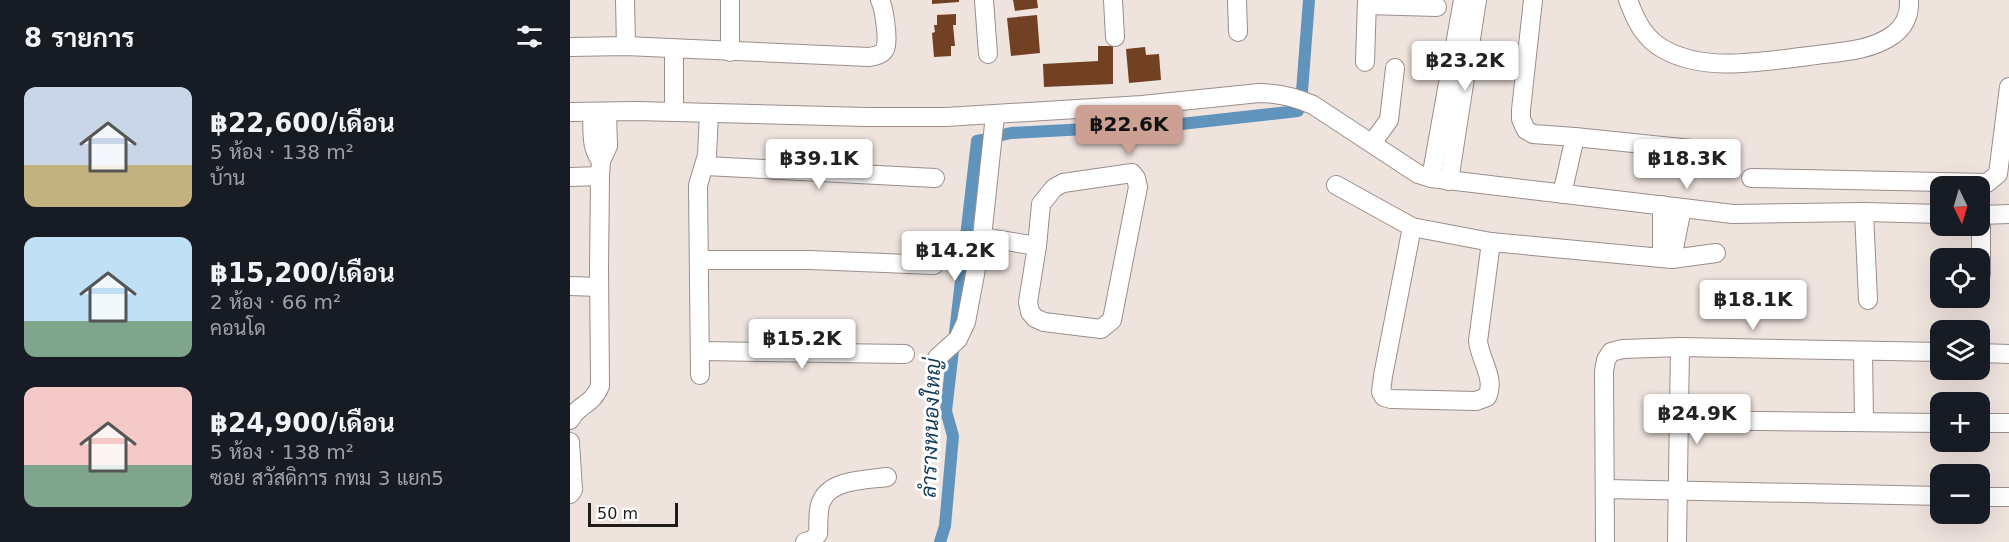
<!DOCTYPE html>
<html lang="th">
<head>
<meta charset="utf-8">
<style>
  body { margin:0; font-family:"DejaVu Sans",Sarabun,sans-serif; background:#20242c; color:#f1f3f6; height:100vh; display:flex; flex-direction:column; font-size:22px; white-space:nowrap }
  * { box-sizing:border-box; margin:0 }
  p { font-size:20px; color:#9ea1a6 }
  .icon { flex:none; width:33px; height:33px; fill:none; stroke:currentColor; stroke-width:2; stroke-linecap:round; stroke-linejoin:round }
  .map { position:relative; flex:1; overflow:hidden }
  .side { display:flex; flex-direction:column; background:#171b24; width:570px }
  .side>* { flex:none }
  .needle { width:39px; rotate:175deg }
  .tools { position:absolute; left:1360px; top:176px; display:grid; gap:12px }
  .tools a { display:grid; place-items:center; width:60px; height:60px; border-radius:12px; background:#171b24; box-shadow:0 6px 24px #0002; font-size:30px }
  .scale { position:absolute; left:18px; bottom:15px; width:90px; box-sizing:border-box; padding-left:6px; border:3px solid #201c1a; border-top:0; font-size:16px; line-height:21px; white-space:nowrap; color:#201c1a; -webkit-text-stroke:4px #fff; paint-order:stroke }
  .price { position:absolute; translate:-50% -51px; padding:0 14px; border-radius:6px; background:#fff; color:#222; font-size:20px; line-height:39px; filter:drop-shadow(0 2px 3px #0008) }
  .price::after { content:''; position:absolute; left:50%; top:36px; width:18px; height:14px; margin-left:-9px; background:inherit; clip-path:polygon(0 0,100% 0,50% 100%) }
  .price.selected { background:#cda094; color:#111 }
  ul { padding:0; list-style:none }
  li { display:flex; align-items:center; gap:18px; height:150px; padding:0 24px }
  li span { display:grid; place-items:center; flex:none; width:168px; height:120px; border-radius:12px; color:#555 }
  li>.icon { margin-inline-start:auto }
  span .icon { width:72px; height:72px; fill:#fffc; stroke-width:1 }
  li b { font-size:26px }
  h2 { display:flex; justify-content:space-between; align-items:center; height:72px; padding:0 24px; font-size:26px }
  main { display:flex; flex:1; min-height:0 }
  .map>svg:first-child { display:block }
</style>
</head>
<body>
<main>
<section class="side">
<h2>8 รายการ<svg class="icon" aria-label="filters" viewBox="0 0 24 24"><path d="M4 7h16M4 17h16"/><circle cx="9" cy="7" r="2"/><circle cx="15" cy="17" r="2"/></svg></h2>
<ul>
<li><span style="background:linear-gradient(#c9d6e8 65%,#c2b280 0)"><svg class="icon" aria-label="home" viewBox="0 0 24 24"><path d="M3 11l9-7 9 7M6 9v11h12V9"/></svg></span><div><b>฿22,600/เดือน</b><p>5 ห้อง · 138 m²</p><p>บ้าน</p></div></li>
<li><span style="background:linear-gradient(#bfe0f5 70%,#7fa58c 0)"><svg class="icon" aria-label="home" viewBox="0 0 24 24"><path d="M3 11l9-7 9 7M6 9v11h12V9"/></svg></span><div><b>฿15,200/เดือน</b><p>2 ห้อง · 66 m²</p><p>คอนโด</p></div></li>
<li><span style="background:linear-gradient(#f6c9c9 65%,#7fa58c 0)"><svg class="icon" aria-label="home" viewBox="0 0 24 24"><path d="M3 11l9-7 9 7M6 9v11h12V9"/></svg></span><div><b>฿24,900/เดือน</b><p>5 ห้อง · 138 m²</p><p>ซอย สวัสดิการ กทม 3 แยก5</p></div></li>
</ul>
</section>
<div class="map">
<svg width="1439" height="542" viewBox="0 0 1439 542">
  <rect width="100%" height="100%" fill="#efe3de"/>
  <g fill="none" stroke-linecap="round" stroke-linejoin="round">
    <!-- canal -->
    <g stroke="#6094bc" stroke-width="12">
      <polyline points="732,91 739,0"/>
      <polyline points="432,135 441,133 611,124 728,111 728,109"/>
      <polyline points="370,542 375,526 383,436 376,411 407,141 412,140"/>
    </g>
  </g>
  <!-- building -->
  <g fill="#724022">
    <polygon points="362,0 389,0 389,2 362,4"/>
    <polygon points="443,0 467,0 468,8 445,11"/>
    <polygon points="386,14 386,25 383,25 385,46 381,46 381,56 364,57 362,33 365,32 364,25 367,25 367,15"/>
    <polygon points="467,15 470,53 441,56 437,18"/>
    <polygon points="528,46 543,46 543,84 474,87 473,64 528,61"/>
    <polygon points="575,47 576,55 589,54 591,80 559,83 556,49"/>
  </g>
  <g fill="none" stroke-linecap="round" stroke-linejoin="round">
    <defs>
      <g id="minor">
        <polyline points="55,0 56,46"/>
        <polyline points="414,0 418,54"/>
        <polyline points="543,0 545,37"/>
        <polyline points="667,0 668,32"/>
        <polyline points="963,0 951,110 951,119 956,130 963,134 1005,137 1131,150"/>
        <path d="M1058,0C1066,21 1074,39 1095,50C1138,73 1193,61 1239,56C1267,52 1299,52 1323,35C1335,26 1340,15 1339,0"/>
        <polyline points="797,5 867,7"/>
        <path d="M0,47L56,46L299,57C305,56 312,55 315,49C319,40 314,8 310,0"/>
        <polyline points="160,52 160,0"/>
        <polyline points="795,62 797,0"/>
        <polyline points="104,111 104,49"/>
        <path d="M0,112L66,111L297,117H376L572,105L689,93C708,93 725,97 743,105L848,174L861,178L1163,214L1294,212L1371,214"/>
        <path d="M22,112C23,130 20,147 31,161"/>
        <polyline points="425,115 412,237 467,246"/>
        <polyline points="802,143 819,120 825,68"/>
        <polyline points="135,166 365,178"/>
        <polygon points="562,173 566,178 568,187 542,320 531,329 474,322 465,318 460,312 458,302 467,246 471,204 484,188 493,183"/>
        <polyline points="0,177 30,176"/>
        <polyline points="861,178 893,0"/>
        <polyline points="1181,178 1417,183 1428,174 1439,87"/>
        <polyline points="879,181 907,0"/>
        <polyline points="766,185 842,227 921,242 1102,259 1146,253"/>
        <polyline points="992,194 1005,137"/>
        <polyline points="1092,205 1092,258"/>
        <polyline points="1294,212 1298,300"/>
        <polyline points="1410,215 1439,214"/>
        <polyline points="1411,215 1411,274"/>
        <path d="M842,227L813,376L811,392L814,397L821,399L906,401L917,397C926,379 910,360 908,341L921,242"/>
        <polyline points="1102,259 1112,208"/>
        <polyline points="129,260 240,260 364,265"/>
        <polyline points="0,286 29,287"/>
        <polyline points="130,351 335,354"/>
        <polyline points="1293,351 1294,422"/>
        <polyline points="1410,353 1439,354"/>
        <polyline points="367,358 388,339 396,322 412,237"/>
        <polyline points="130,375 128,185 137,155 139,113"/>
        <path d="M0,420C8,404 22,406 30,386L29,269L30,176L31,161L38,146L37,112"/>
        <polyline points="1109,420 1371,423"/>
        <polyline points="1410,423 1439,423"/>
        <polyline points="0,442 3,490 0,494"/>
        <polyline points="1036,489 1371,496"/>
        <polyline points="1410,497 1439,497"/>
        <path d="M235,542L242,540L248,534C249,524 247,509 252,500C262,479 297,480 317,477"/>
        <polyline points="1035,542 1034,371 1036,360 1041,352 1053,349 1110,347 1371,352"/>
        <polyline points="1107,542 1110,347"/>
      </g>
    </defs>
    <!-- minor casing -->
    <use href="#minor" stroke="#998e8a" stroke-width="20"/>
    <!-- minor -->
    <use href="#minor" stroke="#fff" stroke-width="18"/>
  </g>
  <g text-anchor="middle" stroke-width="6" stroke-linejoin="round" paint-order="stroke">
    <!-- water labels -->
    <g font-size="21" font-style="italic" fill="#133c59" stroke="#fff">
      <text transform="translate(361 428) rotate(-88)" y="7">ลำรางหนองใหญ่</text>
    </g>
  </g>
</svg>
<div class="tools">
<a><svg class="needle" viewBox="-14 -14 28 28"><path d="M0-13l5 13h-10z" fill="#e53935"/><path d="M0 13l5-13h-10z" fill="#9ea1a6"/></svg></a>
<a><svg class="icon" aria-label="locate" viewBox="0 0 24 24"><circle cx="12" cy="12" r="6"/><path d="M12 2v4M12 18v4M2 12h4M18 12h4"/></svg></a>
<a><svg class="icon" aria-label="layers" viewBox="0 0 24 24"><path d="M12 4l9 5-9 5-9-5zM3 14l9 5 9-5"/></svg></a>
<a>+</a>
<a>−</a>
</div>
<div class="scale">50 m</div>
<b class="price" style="left:895px;top:92px">฿23.2K</b>
<b class="price selected" style="left:559px;top:156px">฿22.6K</b>
<b class="price" style="left:249px;top:190px">฿39.1K</b>
<b class="price" style="left:1117px;top:190px">฿18.3K</b>
<b class="price" style="left:385px;top:282px">฿14.2K</b>
<b class="price" style="left:1183px;top:331px">฿18.1K</b>
<b class="price" style="left:232px;top:370px">฿15.2K</b>
<b class="price" style="left:1127px;top:445px">฿24.9K</b>
</div>
</main>
</body>
</html>
